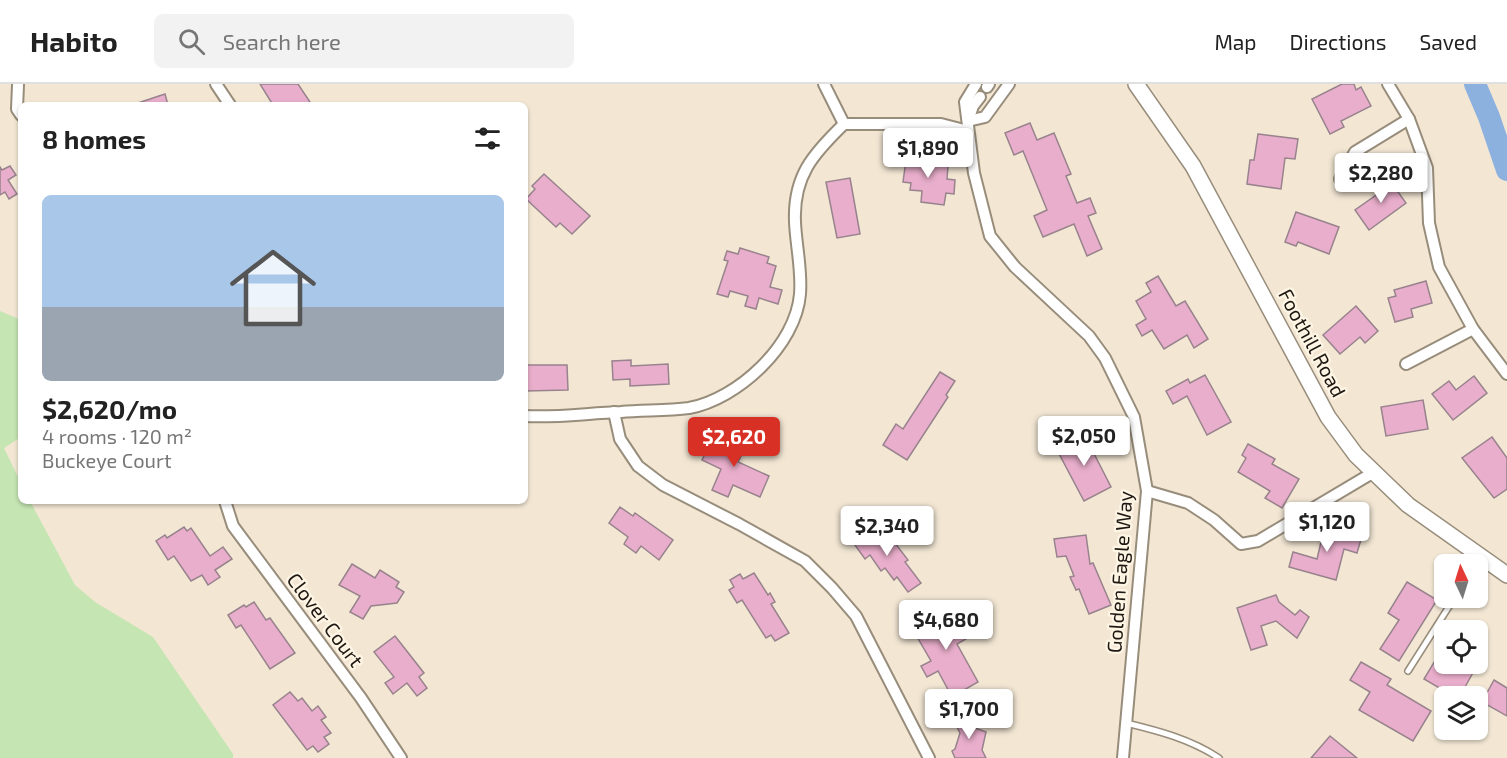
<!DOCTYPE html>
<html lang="en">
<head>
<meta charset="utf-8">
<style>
  body { margin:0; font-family:"Exo 2",sans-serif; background:#f2f2f2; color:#222; height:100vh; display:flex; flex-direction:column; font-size:22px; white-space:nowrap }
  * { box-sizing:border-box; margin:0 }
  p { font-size:20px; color:#767676 }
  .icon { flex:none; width:33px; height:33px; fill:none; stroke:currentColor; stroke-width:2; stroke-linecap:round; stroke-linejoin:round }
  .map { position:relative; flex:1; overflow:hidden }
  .drawer { position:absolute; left:18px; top:18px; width:510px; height:402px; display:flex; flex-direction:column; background:#fff; border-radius:9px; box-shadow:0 2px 4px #0004 }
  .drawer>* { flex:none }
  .needle { width:39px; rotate:356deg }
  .fabs { position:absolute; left:1434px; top:470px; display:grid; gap:12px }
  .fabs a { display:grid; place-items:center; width:54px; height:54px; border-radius:9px; background:#fff; box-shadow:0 2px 4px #0004; font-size:30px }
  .price { position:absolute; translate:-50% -51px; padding:0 14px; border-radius:6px; background:#fff; color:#222; font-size:20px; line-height:39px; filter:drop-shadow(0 2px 3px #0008) }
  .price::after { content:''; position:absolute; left:50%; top:36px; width:18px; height:14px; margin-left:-9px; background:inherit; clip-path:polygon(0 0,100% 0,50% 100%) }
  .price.current { background:#d93025; color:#fff }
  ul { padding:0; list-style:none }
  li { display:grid; align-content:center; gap:12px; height:318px; padding:0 24px }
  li+li { border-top:2px solid #e0e0e0 }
  li span { display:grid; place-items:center; height:186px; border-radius:9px; color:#555 }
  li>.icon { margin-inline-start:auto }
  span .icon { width:108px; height:108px; fill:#fffc; stroke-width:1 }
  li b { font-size:26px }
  h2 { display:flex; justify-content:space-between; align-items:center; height:72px; padding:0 24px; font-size:26px }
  header { display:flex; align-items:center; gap:36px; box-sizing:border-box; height:84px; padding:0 30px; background:#fff; border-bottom:2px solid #e0e0e0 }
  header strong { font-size:28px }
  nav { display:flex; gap:33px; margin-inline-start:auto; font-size:21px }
  .search { width:420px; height:54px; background:#f2f2f2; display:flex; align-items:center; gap:15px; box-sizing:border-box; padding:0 21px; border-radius:9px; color:#767676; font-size:22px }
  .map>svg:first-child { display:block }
</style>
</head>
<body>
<header>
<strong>Habito</strong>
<div class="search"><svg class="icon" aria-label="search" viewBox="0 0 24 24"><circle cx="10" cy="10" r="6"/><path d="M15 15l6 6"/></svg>Search here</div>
<nav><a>Map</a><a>Directions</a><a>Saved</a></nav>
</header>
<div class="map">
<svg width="1507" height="674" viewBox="0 0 1507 674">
  <rect width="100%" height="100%" fill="#f3e7d4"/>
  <!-- green -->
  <polygon fill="#c5e5b2" points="0,227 21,236 21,353 4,364 21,399 21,417 30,417 75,501 95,518 153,553 233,670 233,674 0,674"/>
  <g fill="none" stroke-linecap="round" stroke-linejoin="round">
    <!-- river -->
    <polyline stroke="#8cb1df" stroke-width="22" points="1475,0 1489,33 1507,86"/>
  </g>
  <!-- building -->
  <g fill="#e9aecb" stroke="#98838d" stroke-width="1.5">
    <polygon points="260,0 298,0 312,21 273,21"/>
    <polygon points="1342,0 1354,0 1356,6 1361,3 1371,22 1341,37 1344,43 1330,50 1312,15"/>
    <polygon points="165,10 168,21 139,21 138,19"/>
    <polygon points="1030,39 1037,56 1054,49 1071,90 1066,92 1077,119 1090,114 1096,129 1088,132 1102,165 1087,172 1074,140 1043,153 1034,132 1047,126 1023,67 1014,71 1005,49"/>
    <polygon points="1258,50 1298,55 1295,75 1285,74 1281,105 1247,100 1250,76 1254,76"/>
    <polygon points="907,68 922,70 921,79 948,82 947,95 955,96 954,110 946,109 944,121 921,118 922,107 910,106 911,99 903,98"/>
    <polygon points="10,82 16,91 8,96 17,110 9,115 5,108 0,111 0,83 2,86"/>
    <polygon points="544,90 590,132 572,150 560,139 556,143 526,115 535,105 532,102"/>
    <polygon points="1386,91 1406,119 1369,146 1355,126 1379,109 1373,100"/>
    <polygon points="850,94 860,150 837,154 826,98"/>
    <polygon points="1296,128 1339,143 1329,170 1298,158 1296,162 1285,158"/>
    <polygon points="740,164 769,173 767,179 776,182 770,203 782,206 778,220 759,214 756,225 745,222 748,212 730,207 728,213 717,210 728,177 724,176 727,167 738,170"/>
    <polygon points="1158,192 1176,222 1185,217 1208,255 1194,264 1187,251 1164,265 1152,246 1142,252 1136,241 1146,235 1136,217 1151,208 1146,199"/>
    <polygon points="1426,197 1432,219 1411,225 1413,233 1395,238 1388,214 1396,212 1394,206"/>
    <polygon points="1356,222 1378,247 1365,259 1360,253 1340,270 1323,251"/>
    <polygon points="631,276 631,282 668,280 669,300 630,302 630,295 613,296 612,277"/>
    <polygon points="525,281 567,281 568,306 525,307"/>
    <polygon points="940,288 955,297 946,311 948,313 907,376 883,361 896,340 903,345"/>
    <polygon points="1205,291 1231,338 1207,351 1187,312 1173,320 1166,307 1188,295 1190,299"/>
    <polygon points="1474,292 1487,309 1453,336 1432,310 1449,297 1456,306"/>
    <polygon points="1423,316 1428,345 1386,352 1381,323"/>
    <polygon points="726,346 743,354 736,369 741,372 738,378 769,392 760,413 733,401 728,413 712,406 721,385 702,376 709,362 717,366"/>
    <polygon points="1084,350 1111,403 1084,417 1056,364"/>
    <polygon points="1492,353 1507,374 1507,405 1494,414 1462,374"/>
    <polygon points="1248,360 1275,375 1272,380 1299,395 1282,424 1265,414 1270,407 1238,388 1246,374 1242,371"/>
    <polygon points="620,423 633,432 635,429 673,456 659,476 641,462 636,469 624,460 628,453 609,439"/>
    <polygon points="1319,440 1362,452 1357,469 1344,465 1336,496 1289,483 1293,468 1317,475 1322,454 1316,452"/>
    <polygon points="882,442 908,476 905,478 921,499 908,508 897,493 894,496 885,484 881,487 870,471 865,475 852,457 863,449 867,454"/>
    <polygon points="184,443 187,447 191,444 210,472 223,463 232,475 215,486 220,493 208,501 202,491 191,497 174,472 168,476 156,457 165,451 167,454"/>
    <polygon points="1086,451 1090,480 1093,479 1111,521 1089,530 1079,505 1076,506 1070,493 1074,492 1066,472 1057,473 1054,455"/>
    <polygon points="352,480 375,494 380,486 399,498 396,503 404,508 397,519 371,522 363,535 350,528 360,512 339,501"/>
    <polygon points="754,489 768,511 770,509 775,518 771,520 789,549 775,557 771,551 766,554 742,516 737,519 729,506 734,503 730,496 740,490 743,495"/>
    <polygon points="1407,498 1437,516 1399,577 1380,565 1399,536 1388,529"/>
    <polygon points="1276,511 1279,518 1295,531 1300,526 1309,533 1297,554 1276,537 1261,542 1267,561 1251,566 1237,524"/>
    <polygon points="254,518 266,536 270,534 295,569 270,585 241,541 236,544 228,531 244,521 246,523"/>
    <polygon points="948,522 966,555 957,560 978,598 952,613 938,587 927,593 921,582 931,577 916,551 927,545 921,533 934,525 935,529"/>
    <polygon points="395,552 424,589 419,593 427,604 417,612 407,599 393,610 385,599 394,593 374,568"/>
    <polygon points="1436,575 1443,579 1465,579 1475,585 1460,612 1453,612 1424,595"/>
    <polygon points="1361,578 1391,595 1387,601 1431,627 1413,657 1359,626 1370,608 1350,596"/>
    <polygon points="1494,596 1507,604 1507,632 1482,618"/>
    <polygon points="290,608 298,617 302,614 312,627 318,622 326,633 321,636 331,649 324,653 329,660 318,668 313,662 307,666 273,621"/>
    <polygon points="967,629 975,644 986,648 982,666 986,674 955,674 952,667 955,665 960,649 954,637"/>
    <polygon points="1330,652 1357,674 1311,674"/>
  </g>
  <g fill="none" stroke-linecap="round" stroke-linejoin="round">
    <defs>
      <g id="lane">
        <polyline points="1408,587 1455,513"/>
        <path d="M1126,639C1159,647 1190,655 1219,674"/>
      </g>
      <g id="street">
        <polyline points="216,0 230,21"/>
        <polyline points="824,0 844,40"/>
        <polyline points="976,0 965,18 974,89 990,152 1015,183 1089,252 1105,274 1134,333 1147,407 1123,674"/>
        <polyline points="1388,0 1409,35 1427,84 1429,139 1439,183 1473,245 1507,290"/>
        <polyline points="18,1 17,25 21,31"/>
        <polyline points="987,3 989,0"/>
        <polyline points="969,34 973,22 980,13"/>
        <polyline points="968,37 985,33 1009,0"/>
        <polyline points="1340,95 1355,68 1409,35"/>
        <polyline points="1406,280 1473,245"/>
        <polyline points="614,328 620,355 638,382 663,401 739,440 805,477 832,504 856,532 929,674"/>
        <path d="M525,332C556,334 589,329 621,328C643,326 667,327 689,324C738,315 796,261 800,210C802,185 796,162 795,138C793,92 813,70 844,40H941L968,47"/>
        <polyline points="1147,407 1188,419 1214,436 1241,460 1258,457 1374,388"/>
        <polyline points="225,417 233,442 361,614 401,674"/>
      </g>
      <polyline id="secondary" points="1136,0 1193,82 1328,333 1356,371 1408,421 1507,491"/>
    </defs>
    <!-- lane casing -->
    <use href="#lane" stroke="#988d7b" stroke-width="8"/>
    <!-- street casing -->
    <use href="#street" stroke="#988d7b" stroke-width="14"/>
    <!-- secondary casing -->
    <use href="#secondary" stroke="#988d7b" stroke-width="18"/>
    <!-- lane -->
    <use href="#lane" stroke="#fff" stroke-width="5"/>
    <!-- street -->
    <use href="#street" stroke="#fff" stroke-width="10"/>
    <!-- secondary -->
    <use href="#secondary" stroke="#fff" stroke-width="15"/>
  </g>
  <g text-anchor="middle" stroke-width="4.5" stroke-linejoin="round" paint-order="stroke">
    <!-- street labels -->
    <g font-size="20" fill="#1d1812" stroke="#fef5e5">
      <text transform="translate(1312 259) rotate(62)" y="7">Foothill Road</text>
      <text transform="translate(1120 488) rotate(-86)" y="7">Golden Eagle Way</text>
      <text transform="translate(325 536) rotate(53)" y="7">Clover Court</text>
    </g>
  </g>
</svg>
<div class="fabs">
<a><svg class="needle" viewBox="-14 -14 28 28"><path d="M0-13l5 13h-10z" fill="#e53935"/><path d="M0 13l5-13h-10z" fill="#767676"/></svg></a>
<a><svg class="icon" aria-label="locate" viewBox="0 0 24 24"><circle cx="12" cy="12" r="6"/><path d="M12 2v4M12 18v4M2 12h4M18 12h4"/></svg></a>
<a><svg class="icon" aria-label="layers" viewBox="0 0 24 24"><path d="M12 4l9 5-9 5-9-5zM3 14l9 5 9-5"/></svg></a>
</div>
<b class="price" style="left:928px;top:95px">$1,890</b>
<b class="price" style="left:1381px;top:120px">$2,280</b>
<b class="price" style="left:1084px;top:383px">$2,050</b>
<b class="price current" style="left:734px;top:384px">$2,620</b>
<b class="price" style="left:1327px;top:469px">$1,120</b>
<b class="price" style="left:887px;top:473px">$2,340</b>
<b class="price" style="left:946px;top:567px">$4,680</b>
<b class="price" style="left:969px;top:656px">$1,700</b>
<section class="drawer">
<h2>8 homes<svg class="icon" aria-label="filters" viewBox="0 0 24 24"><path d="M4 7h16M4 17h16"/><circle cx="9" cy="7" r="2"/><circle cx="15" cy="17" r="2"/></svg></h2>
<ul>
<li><span style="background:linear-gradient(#a9c7e8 60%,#9aa5b1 0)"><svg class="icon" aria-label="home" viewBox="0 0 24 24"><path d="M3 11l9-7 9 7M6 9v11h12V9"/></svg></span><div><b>$2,620/mo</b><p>4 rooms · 120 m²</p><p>Buckeye Court</p></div></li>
</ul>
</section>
</div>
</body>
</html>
